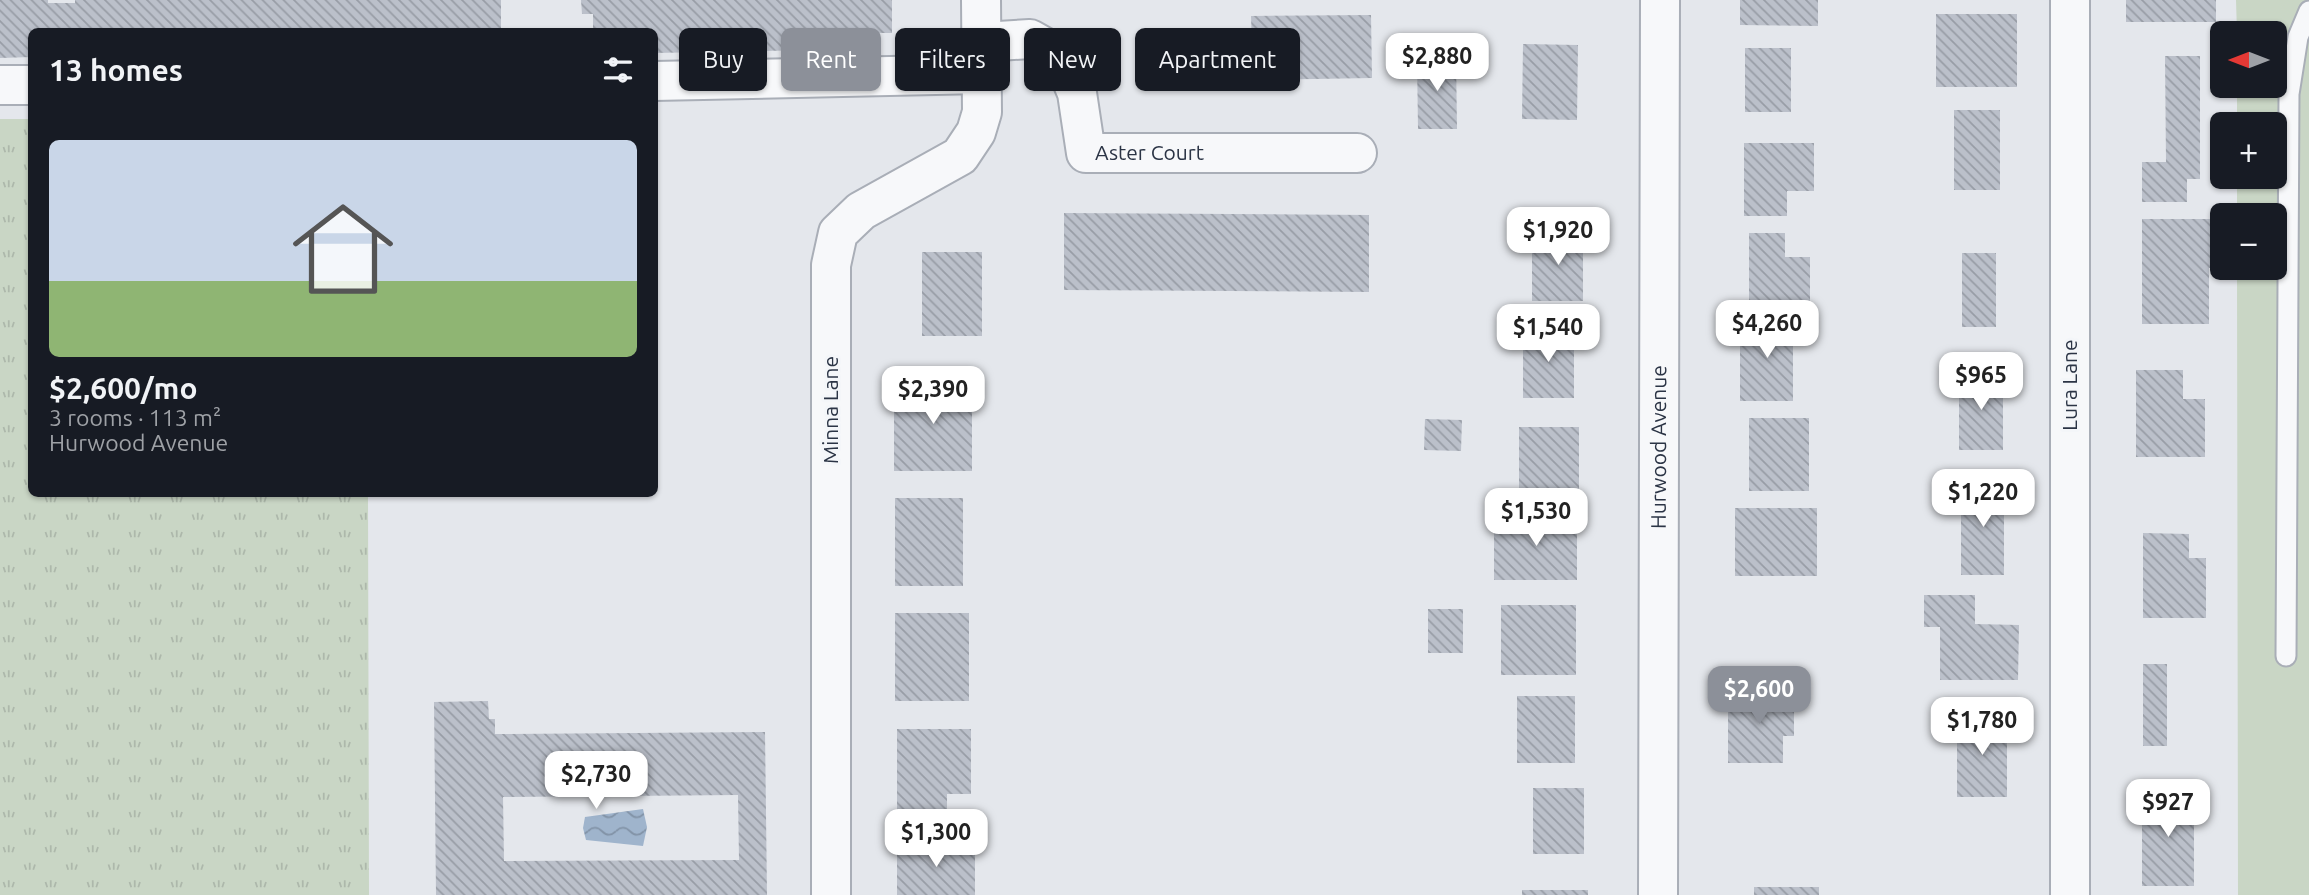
<!DOCTYPE html>
<html lang="en">
<head>
<meta charset="utf-8">
<style>
  body { margin:0; font-family:Ubuntu,sans-serif; background:#20242c; color:#f1f3f6; height:100vh; display:flex; flex-direction:column; font-size:26px; white-space:nowrap }
  * { box-sizing:border-box; margin:0 }
  p { font-size:23px; color:#9ea1a6 }
  .icon { flex:none; width:38px; height:38px; fill:none; stroke:currentColor; stroke-width:2; stroke-linecap:round; stroke-linejoin:round }
  .map { position:relative; flex:1; overflow:hidden }
  .panel { position:absolute; left:28px; top:28px; width:630px; height:469px; display:flex; flex-direction:column; background:#171b24; border-radius:10px; box-shadow:0 2px 5px #0004 }
  .panel>* { flex:none }
  .guide { position:absolute; left:679px; top:28px; width:665px; height:63px; display:flex; gap:14px }
  .needle { width:46px; rotate:270deg }
  .controls { position:absolute; left:2210px; top:21px; display:grid; gap:14px }
  .controls a { display:grid; place-items:center; width:77px; height:77px; border-radius:10px; background:#171b24; box-shadow:0 2px 5px #0004; font-size:35px }
  .price { position:absolute; translate:-50% -60px; padding:0 16px; border-radius:14px; background:#fff; color:#222; font-size:23px; line-height:46px; filter:drop-shadow(0 2px 4px #0008) }
  .price::after { content:''; position:absolute; left:50%; top:42px; width:21px; height:16px; margin-left:-10px; background:inherit; clip-path:polygon(0 0,100% 0,50% 100%) }
  .price.active { background:#8c9099; color:#fff }
  ul { padding:0; list-style:none }
  li { display:grid; align-content:center; gap:14px; height:371px; padding:0 21px }
  li span { display:grid; place-items:center; height:217px; border-radius:10px; color:#555 }
  li>.icon { margin-inline-start:auto }
  span .icon { width:126px; height:126px; fill:#fffc; stroke-width:1 }
  li b { font-size:30px }
  h2 { display:flex; justify-content:space-between; align-items:center; height:84px; padding:0 21px; font-size:30px }
  .tag { padding:0 24px; border-radius:10px; background:#171b24; box-shadow:0 2px 5px #0004; font-size:24px; line-height:63px }
  .tag.active { background:#8c9099; color:#fff }
  .map>svg:first-child { display:block }
</style>
</head>
<body>
<div class="map">
<svg width="2309" height="895" viewBox="0 0 2309 895">
  <defs>
    <pattern id="grass-tufts" width="24" height="20" patternUnits="userSpaceOnUse" patternTransform="scale(1.75)"><rect width="24" height="20" fill="#c9d6c5"/><path d="M3 7l-1-3M5 7V3M7 7l1-3M15 17l-1-3M17 17v-4M19 17l1-3" fill="none" stroke="#adb8ab"/></pattern>
    <pattern id="water-waves" width="16" height="10" patternUnits="userSpaceOnUse" patternTransform="scale(1.75)"><rect width="16" height="10" fill="#9fb4cc"/><path d="M0 5q4-4 8 0t8 0" fill="none" stroke="#8293a7"/></pattern>
    <pattern id="building-back-hatch" width="6" height="6" patternUnits="userSpaceOnUse" patternTransform="scale(1.75)"><rect width="6" height="6" fill="#bbc0ca"/><path d="M-1 5l2 2M0 0l6 6M5-1l2 2" fill="none" stroke="#989da6"/></pattern>
  </defs>
  <rect width="100%" height="100%" fill="#e4e7ec"/>
  <!-- grass -->
  <polygon fill="url(#grass-tufts)" points="0,119 31,119 32,494 368,494 369,895 0,895"/>
  <!-- park -->
  <polygon fill="#c9d6c5" points="2236,0 2309,0 2309,895 2238,895 2237,268 2275,268 2275,215 2237,215 2237,177 2275,177 2275,124 2237,124 2237,86 2275,86 2275,33 2237,33"/>
  <!-- water -->
  <polygon fill="url(#water-waves)" points="643,809 647,827 643,846 586,840 583,828 585,817"/>
  <!-- building -->
  <g fill="url(#building-back-hatch)" fill-rule="evenodd">
    <polygon points="0,0 48,0 48,3 75,3 75,0 501,0 501,32 32,32 32,57 0,58"/>
    <polygon points="581,0 892,0 892,33 872,33 873,49 654,53 654,32 593,32 593,14 582,14"/>
    <polygon points="1740,0 1818,0 1818,26 1740,25"/>
    <rect x="2126" y="0" width="90" height="22"/>
    <rect x="1936" y="14" width="81" height="73"/>
    <polygon points="1371,15 1372,78 1253,80 1251,16"/>
    <polygon points="1523,44 1578,45 1577,120 1522,119"/>
    <rect x="1745" y="48" width="46" height="64"/>
    <polygon points="2165,56 2200,56 2200,179 2187,179 2187,202 2142,202 2142,162 2166,162"/>
    <polygon points="1417,57 1456,57 1457,129 1418,129"/>
    <rect x="1954" y="110" width="46" height="80"/>
    <polygon points="1744,143 1814,143 1814,191 1787,191 1787,216 1744,216"/>
    <polygon points="1064,213 1369,215 1369,292 1064,290"/>
    <polygon points="2142,219 2222,219 2222,268 2209,268 2209,324 2142,324"/>
    <rect x="1532" y="232" width="51" height="69"/>
    <polygon points="1749,233 1785,233 1785,257 1810,257 1810,307 1749,307"/>
    <rect x="922" y="252" width="60" height="84"/>
    <rect x="1962" y="253" width="34" height="74"/>
    <rect x="1740" y="320" width="53" height="81"/>
    <rect x="1523" y="330" width="51" height="68"/>
    <polygon points="2136,370 2183,370 2183,399 2205,399 2205,457 2136,457"/>
    <rect x="1959" y="374" width="44" height="76"/>
    <rect x="894" y="381" width="78" height="90"/>
    <rect x="1749" y="418" width="60" height="73"/>
    <polygon points="1425,419 1462,420 1461,451 1424,450"/>
    <rect x="1519" y="427" width="60" height="62"/>
    <rect x="1961" y="482" width="43" height="93"/>
    <rect x="895" y="498" width="68" height="88"/>
    <rect x="1735" y="508" width="82" height="68"/>
    <rect x="1494" y="516" width="83" height="64"/>
    <polygon points="2143,533 2189,534 2189,558 2206,558 2206,618 2143,618"/>
    <polygon points="1924,595 1975,595 1975,624 2019,625 2018,680 1940,680 1940,627 1924,627"/>
    <rect x="1501" y="605" width="75" height="70"/>
    <rect x="1428" y="609" width="35" height="44"/>
    <rect x="895" y="613" width="74" height="88"/>
    <rect x="2143" y="664" width="24" height="82"/>
    <polygon points="1728,692 1794,692 1794,736 1783,736 1783,763 1728,763"/>
    <rect x="1517" y="696" width="58" height="67"/>
    <path d="M488,701L489,719H495V734L765,732L767,895H436L434,702ZM738,795L739,860L504,861L503,797Z"/>
    <rect x="1957" y="717" width="50" height="80"/>
    <polygon points="897,729 971,729 971,794 947,794 947,811 897,811"/>
    <rect x="1533" y="788" width="51" height="66"/>
    <rect x="2142" y="792" width="52" height="94"/>
    <rect x="897" y="843" width="78" height="52"/>
    <rect x="1754" y="887" width="65" height="8"/>
    <rect x="1522" y="890" width="66" height="5"/>
  </g>
  <g fill="none" stroke-linecap="round" stroke-linejoin="round">
    <defs>
      <polyline id="service" points="2286,656 2289,94 2298,37 2309,11"/>
      <g id="minor">
        <polyline points="2070,0 2070,895"/>
        <path id="s1" d="M982,42L1030,39L1062,57L1077,93L1086,153H1357"/>
        <polyline points="654,81 982,74"/>
        <polyline points="0,85 32,85"/>
        <polyline points="831,895 831,265 838,233 861,211 960,156 976,132 982,112 981,0"/>
        <path id="s2" d="M1658,895L1660,0"/>
      </g>
    </defs>
    <!-- service casing -->
    <use href="#service" stroke="#a9aeb7" stroke-width="23"/>
    <!-- minor casing -->
    <use href="#minor" stroke="#a9aeb7" stroke-width="42"/>
    <!-- service -->
    <use href="#service" stroke="#f7f8fa" stroke-width="19"/>
    <!-- minor -->
    <use href="#minor" stroke="#f7f8fa" stroke-width="38"/>
  </g>
  <g text-anchor="middle" stroke-width="6" stroke-linejoin="round" paint-order="stroke">
    <!-- street labels -->
    <g font-size="21" fill="#2b3445" stroke="#f4f6f9">
      <text dy="7" stroke="none"><textPath href="#s1" startOffset="248">Aster Court</textPath></text>
      <text transform="translate(2070 385) rotate(-90)" y="7">Lura Lane</text>
      <text transform="translate(831 410) rotate(-90)" y="7">Minna Lane</text>
      <text dy="7" stroke="none"><textPath href="#s2" startOffset="448">Hurwood Avenue</textPath></text>
    </g>
  </g>
</svg>
<div class="controls">
<a><svg class="needle" viewBox="-14 -14 28 28"><path d="M0-13l5 13h-10z" fill="#e53935"/><path d="M0 13l5-13h-10z" fill="#9ea1a6"/></svg></a>
<a>+</a>
<a>−</a>
</div>
<b class="price" style="left:1437px;top:93px">$2,880</b>
<b class="price" style="left:1558px;top:267px">$1,920</b>
<b class="price" style="left:1767px;top:360px">$4,260</b>
<b class="price" style="left:1548px;top:364px">$1,540</b>
<b class="price" style="left:1981px;top:412px">$965</b>
<b class="price" style="left:933px;top:426px">$2,390</b>
<b class="price" style="left:1983px;top:529px">$1,220</b>
<b class="price" style="left:1536px;top:548px">$1,530</b>
<b class="price active" style="left:1759px;top:726px">$2,600</b>
<b class="price" style="left:1982px;top:757px">$1,780</b>
<b class="price" style="left:596px;top:811px">$2,730</b>
<b class="price" style="left:2168px;top:839px">$927</b>
<b class="price" style="left:936px;top:869px">$1,300</b>
<div class="guide">
<a class="tag">Buy</a>
<a class="tag active">Rent</a>
<a class="tag">Filters</a>
<a class="tag">New</a>
<a class="tag">Apartment</a>
</div>
<section class="panel">
<h2>13 homes<svg class="icon" aria-label="filters" viewBox="0 0 24 24"><path d="M4 7h16M4 17h16"/><circle cx="9" cy="7" r="2"/><circle cx="15" cy="17" r="2"/></svg></h2>
<ul>
<li><span style="background:linear-gradient(#c9d6e8 65%,#8fb573 0)"><svg class="icon" aria-label="home" viewBox="0 0 24 24"><path d="M3 11l9-7 9 7M6 9v11h12V9"/></svg></span><div><b>$2,600/mo</b><p>3 rooms · 113 m²</p><p>Hurwood Avenue</p></div></li>
</ul>
</section>
</div>
</body>
</html>
